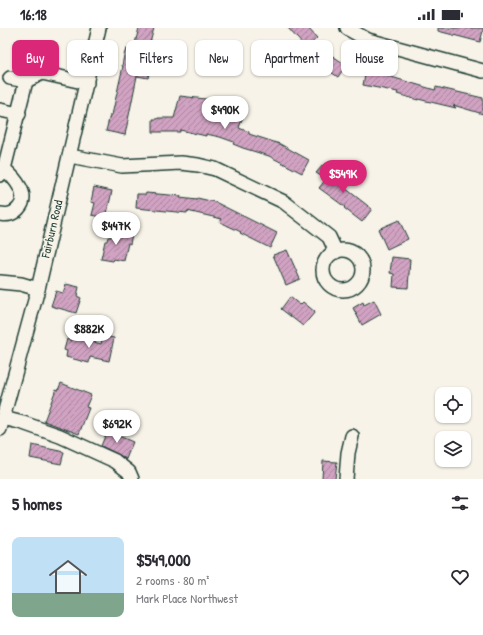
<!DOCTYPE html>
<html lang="en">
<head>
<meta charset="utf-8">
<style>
  body { margin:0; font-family:"Patrick Hand",sans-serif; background:#f2f2f3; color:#2b2b33; height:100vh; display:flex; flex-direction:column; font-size:15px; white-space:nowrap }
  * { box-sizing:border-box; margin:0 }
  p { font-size:13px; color:#7c7c81 }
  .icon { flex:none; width:22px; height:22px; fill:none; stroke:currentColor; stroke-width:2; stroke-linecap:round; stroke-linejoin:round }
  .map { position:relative; height:451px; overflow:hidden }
  .details { display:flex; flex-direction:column; background:#fff; flex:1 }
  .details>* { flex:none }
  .top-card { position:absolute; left:12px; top:12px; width:459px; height:36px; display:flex; gap:8px }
  .controls { position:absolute; left:435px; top:359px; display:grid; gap:8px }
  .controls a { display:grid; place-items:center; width:36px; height:36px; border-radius:8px; background:#fff; box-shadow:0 1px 3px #0004; font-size:20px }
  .price { position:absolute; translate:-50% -34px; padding:0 9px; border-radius:14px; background:#fff; color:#222; font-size:13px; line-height:26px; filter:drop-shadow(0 1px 2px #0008) }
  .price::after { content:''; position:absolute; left:50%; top:24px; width:12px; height:9px; margin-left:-6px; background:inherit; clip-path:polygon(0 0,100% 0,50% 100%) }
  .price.active { background:#db2777; color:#fff }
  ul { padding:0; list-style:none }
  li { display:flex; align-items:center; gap:12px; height:100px; padding:0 12px }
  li+li { border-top:1px solid #e1e1e2 }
  li span { display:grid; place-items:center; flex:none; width:112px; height:80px; border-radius:8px; color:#555 }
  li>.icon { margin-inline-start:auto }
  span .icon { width:48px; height:48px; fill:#fffc; stroke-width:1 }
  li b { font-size:17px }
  h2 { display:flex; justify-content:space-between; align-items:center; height:48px; padding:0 12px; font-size:17px }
  .tag { padding:0 14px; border-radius:8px; background:#fff; box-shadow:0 1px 3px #0004; font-size:14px; line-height:36px }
  .tag.active { background:#db2777; color:#fff }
  .status { display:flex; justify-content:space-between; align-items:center; height:28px; padding:0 20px; background:#fff; direction:ltr }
  .status svg { height:11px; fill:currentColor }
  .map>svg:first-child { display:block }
</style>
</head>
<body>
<div class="status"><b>16:18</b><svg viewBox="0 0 49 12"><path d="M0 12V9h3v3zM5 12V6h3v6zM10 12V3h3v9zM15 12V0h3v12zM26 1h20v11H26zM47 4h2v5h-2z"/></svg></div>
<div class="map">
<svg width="483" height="451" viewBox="0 0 483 451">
  <defs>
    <pattern id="building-hatch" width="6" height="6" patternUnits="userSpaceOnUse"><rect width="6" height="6" fill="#d1a2c2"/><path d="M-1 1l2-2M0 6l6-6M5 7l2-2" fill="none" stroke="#a9859e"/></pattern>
  </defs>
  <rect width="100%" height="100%" fill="#f7f3e8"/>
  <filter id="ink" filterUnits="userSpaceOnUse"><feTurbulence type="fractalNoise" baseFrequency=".025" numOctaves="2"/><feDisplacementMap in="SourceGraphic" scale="8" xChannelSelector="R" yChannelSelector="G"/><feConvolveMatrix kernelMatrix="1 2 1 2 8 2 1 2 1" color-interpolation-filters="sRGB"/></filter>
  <g filter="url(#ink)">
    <!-- building -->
    <g fill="url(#building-hatch)" stroke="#1f3d34">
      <polygon points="139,0 154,0 150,15 148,14 143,35 151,37 148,50 137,48 125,107 106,103 110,87 112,87 123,38 122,38 124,27 126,21 133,23"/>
      <polygon points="288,0 308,0 317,10 306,20"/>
      <polygon points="438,0 483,0 483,3 480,14 438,3"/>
      <polygon points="327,24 346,37 338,49 319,36"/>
      <polygon points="366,42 388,47 388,48 435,62 436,59 483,70 483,86 453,77 456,80 418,71 418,72 397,66 398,64 363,57"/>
      <polygon points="180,68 214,72 208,91 226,95 233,76 241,79 239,87 243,88 239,100 249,104 249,106 280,116 309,132 302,145 269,128 243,120 233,116 234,114 220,109 206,106 206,108 180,102 180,104 153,104 153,91 158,91 158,90 174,90"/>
      <polygon points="323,137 348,156 345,160 372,181 362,194 344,180 345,179 319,160 326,151 316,145"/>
      <polygon points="94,159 112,163 106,190 92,187 95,175 91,174"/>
      <polygon points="146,165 181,168 180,170 197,172 197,170 215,174 277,205 270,220 240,205 241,204 220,194 222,191 187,183 187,185 136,180 137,166 146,166"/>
      <polygon points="399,192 408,211 387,221 378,201"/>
      <polygon points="112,202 132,206 130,216 128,215 124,233 114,231 113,233 101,231 105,213 107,213 108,209 111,209"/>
      <polygon points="287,222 300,251 286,257 273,227"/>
      <polygon points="392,229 410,231 408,260 393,259 394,246 390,245"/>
      <polygon points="66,256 79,259 77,268 81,270 76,285 51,278 56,263 63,265"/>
      <polygon points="290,269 300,277 303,274 315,284 303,298 281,281"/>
      <polygon points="374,272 381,286 362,297 353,280 363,274 364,277"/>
      <polygon points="72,308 101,316 103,308 114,310 109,333 90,329 89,335 66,329 67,323 64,322 67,311 71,313"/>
      <polygon points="61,355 91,367 86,379 89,380 79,406 44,393 56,361 58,362"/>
      <polygon points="107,403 133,414 126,431 118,426 101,418"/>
      <polygon points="32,417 64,424 61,436 30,430"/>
      <polygon points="323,433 337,434 335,451 322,451"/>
    </g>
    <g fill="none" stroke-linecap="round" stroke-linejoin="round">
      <defs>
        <g id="minor">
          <polyline points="347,0 350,2 368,12 483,43"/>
          <polyline points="10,50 26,53 42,45 87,55"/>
          <polyline points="0,82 19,86"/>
          <polyline points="70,128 122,138 181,135 198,137 215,141 284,174 329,209 336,224"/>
          <polyline points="0,147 4,141 26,53"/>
          <path d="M0,186C7,187 12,187 18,181C31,168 15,150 4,141"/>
          <circle cx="343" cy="242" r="20"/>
          <polyline points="0,254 21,256 38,261"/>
          <polyline points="3,390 23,395 60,408 115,433 129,444 132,451"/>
          <polyline points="0,401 38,261 99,0"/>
          <polyline points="346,451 348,425 352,408"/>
        </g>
      </defs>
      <!-- minor casing -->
      <use href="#minor" stroke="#1f3d34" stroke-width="16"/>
      <!-- minor -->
      <use href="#minor" stroke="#f7f3e8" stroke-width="13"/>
    </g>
  </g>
  <g text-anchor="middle" stroke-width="3" stroke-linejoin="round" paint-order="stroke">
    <!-- street labels -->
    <g font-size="12" fill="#1f3d34" stroke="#f7f3e8">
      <text transform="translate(52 201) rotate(-77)" y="4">Fairburn Road</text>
    </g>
  </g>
</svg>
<div class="controls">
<a><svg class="icon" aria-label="locate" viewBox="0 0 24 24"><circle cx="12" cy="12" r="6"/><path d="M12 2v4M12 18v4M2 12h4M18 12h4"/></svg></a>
<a><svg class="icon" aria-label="layers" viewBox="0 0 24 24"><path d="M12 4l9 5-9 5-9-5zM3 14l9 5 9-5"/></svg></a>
</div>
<b class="price" style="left:225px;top:102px">$490K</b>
<b class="price active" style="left:343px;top:166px">$549K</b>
<b class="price" style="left:116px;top:218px">$447K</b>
<b class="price" style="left:89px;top:321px">$882K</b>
<b class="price" style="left:117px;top:416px">$692K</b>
<div class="top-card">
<a class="tag active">Buy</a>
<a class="tag">Rent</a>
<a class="tag">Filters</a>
<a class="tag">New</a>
<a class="tag">Apartment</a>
<a class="tag">House</a>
</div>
</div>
<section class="details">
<h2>5 homes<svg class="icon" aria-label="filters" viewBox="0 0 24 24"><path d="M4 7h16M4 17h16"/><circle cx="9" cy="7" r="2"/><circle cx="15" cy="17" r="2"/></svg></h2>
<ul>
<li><span style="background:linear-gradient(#bfe0f5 70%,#7fa58c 0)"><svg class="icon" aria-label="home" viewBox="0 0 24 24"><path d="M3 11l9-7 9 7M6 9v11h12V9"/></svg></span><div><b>$549,000</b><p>2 rooms · 80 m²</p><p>Mark Place Northwest</p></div><svg class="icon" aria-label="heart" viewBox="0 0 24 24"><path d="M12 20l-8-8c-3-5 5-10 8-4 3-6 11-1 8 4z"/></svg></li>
</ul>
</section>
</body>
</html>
